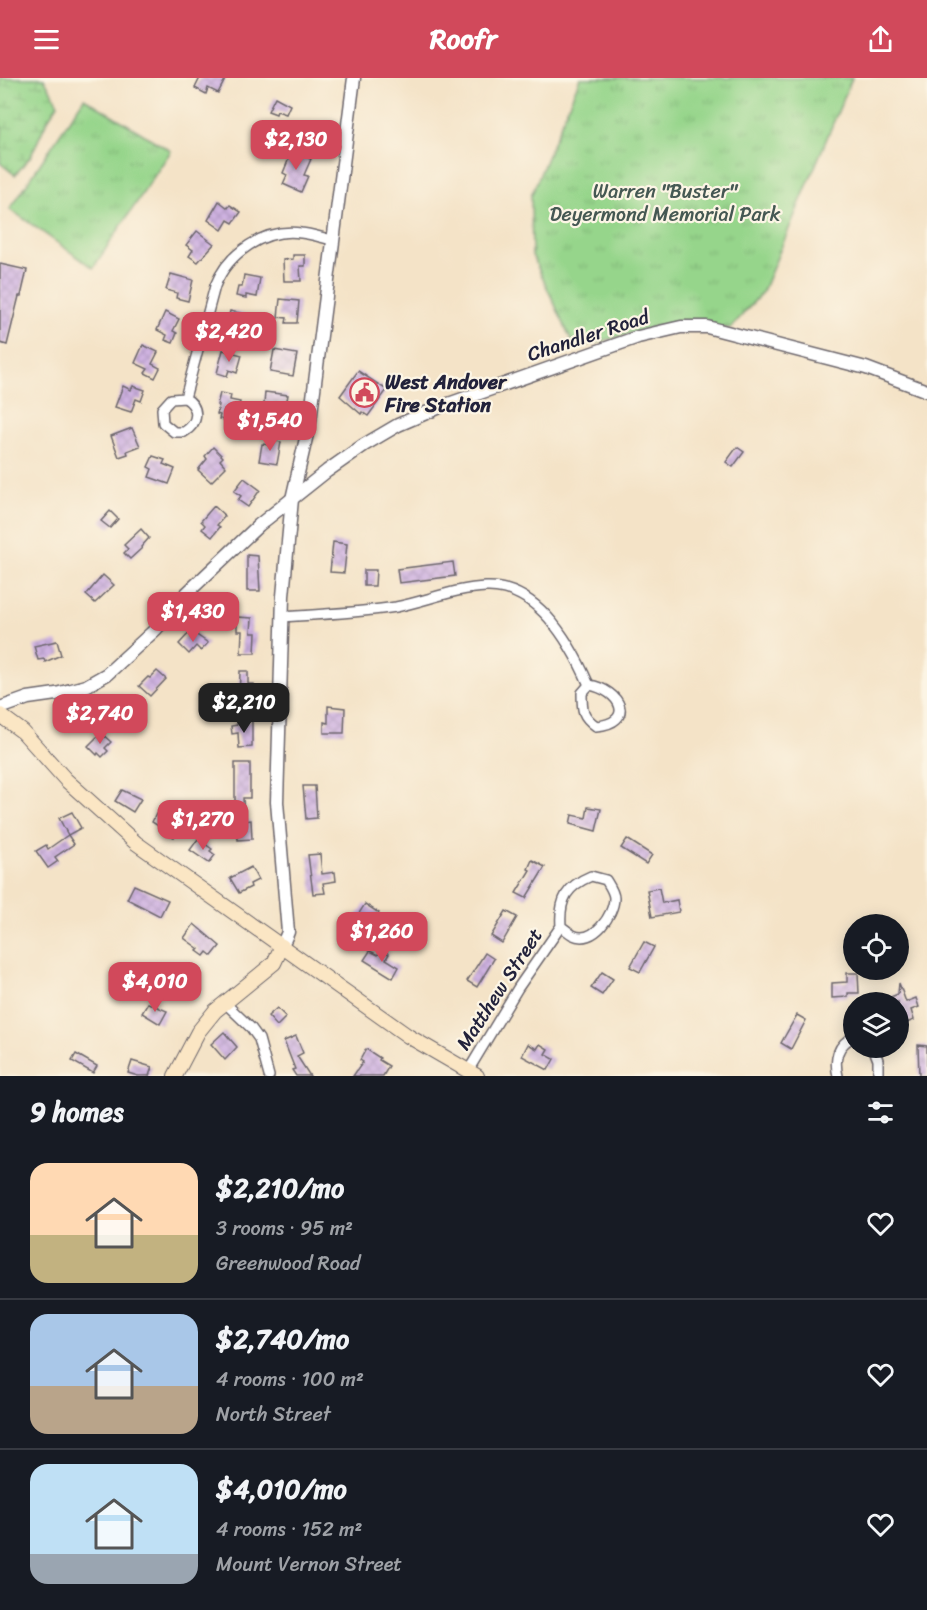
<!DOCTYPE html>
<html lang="en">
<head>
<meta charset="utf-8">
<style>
  body { margin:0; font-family:Sriracha,sans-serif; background:#242831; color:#f1f3f6; height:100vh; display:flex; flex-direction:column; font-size:22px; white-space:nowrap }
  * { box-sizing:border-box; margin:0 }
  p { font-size:20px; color:#9ea1a6 }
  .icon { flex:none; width:33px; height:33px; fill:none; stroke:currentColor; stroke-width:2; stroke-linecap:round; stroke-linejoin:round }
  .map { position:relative; height:998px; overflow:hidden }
  .panel { display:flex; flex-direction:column; background:#171b24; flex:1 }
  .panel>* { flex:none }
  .buttons { position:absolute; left:843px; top:836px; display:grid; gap:12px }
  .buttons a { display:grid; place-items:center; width:66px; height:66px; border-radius:50%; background:#171b24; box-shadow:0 3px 15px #0003; font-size:30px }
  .price { position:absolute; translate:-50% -51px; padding:0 14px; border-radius:12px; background:#d1495b; color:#fff; font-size:20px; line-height:39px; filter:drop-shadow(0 2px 3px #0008) }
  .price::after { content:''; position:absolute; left:50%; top:36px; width:18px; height:14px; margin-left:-9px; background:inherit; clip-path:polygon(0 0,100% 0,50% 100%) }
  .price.on { background:#222; color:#fff }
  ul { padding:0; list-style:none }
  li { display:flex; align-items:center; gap:18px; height:150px; padding:0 30px }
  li+li { border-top:2px solid #363941 }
  li span { display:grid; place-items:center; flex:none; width:168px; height:120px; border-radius:18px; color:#555 }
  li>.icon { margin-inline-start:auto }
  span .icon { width:72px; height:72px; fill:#fffc; stroke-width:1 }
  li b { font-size:26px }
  h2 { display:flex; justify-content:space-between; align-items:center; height:72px; padding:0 30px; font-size:26px }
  header { display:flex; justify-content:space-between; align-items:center; height:78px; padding:0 30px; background:#d1495b; color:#fff; font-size:27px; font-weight:800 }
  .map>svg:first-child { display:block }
</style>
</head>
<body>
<header><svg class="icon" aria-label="menu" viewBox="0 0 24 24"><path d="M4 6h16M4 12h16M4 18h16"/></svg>Roofr<svg class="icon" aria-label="share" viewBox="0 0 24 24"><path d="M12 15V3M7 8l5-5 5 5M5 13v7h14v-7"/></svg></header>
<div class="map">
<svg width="927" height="998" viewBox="0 0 927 998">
  <defs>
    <pattern id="wetland-marsh" width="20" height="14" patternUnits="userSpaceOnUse" patternTransform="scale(1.5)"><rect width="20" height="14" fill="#96d58b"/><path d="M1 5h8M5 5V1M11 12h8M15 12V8" fill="none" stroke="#81b779"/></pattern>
    <pattern id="park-tufts" width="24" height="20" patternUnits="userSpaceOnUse" patternTransform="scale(1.5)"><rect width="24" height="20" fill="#96d58b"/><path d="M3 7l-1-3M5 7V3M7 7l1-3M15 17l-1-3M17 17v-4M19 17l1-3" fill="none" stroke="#81b779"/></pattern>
    <pattern id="building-cross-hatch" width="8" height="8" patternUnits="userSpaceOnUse" patternTransform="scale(1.5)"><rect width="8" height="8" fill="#cfb2e1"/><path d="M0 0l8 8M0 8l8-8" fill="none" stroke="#b199c2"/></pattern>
  </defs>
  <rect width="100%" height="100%" fill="#fcf5e5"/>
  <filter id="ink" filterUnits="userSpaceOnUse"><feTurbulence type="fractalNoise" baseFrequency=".0167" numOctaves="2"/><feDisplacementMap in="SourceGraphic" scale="12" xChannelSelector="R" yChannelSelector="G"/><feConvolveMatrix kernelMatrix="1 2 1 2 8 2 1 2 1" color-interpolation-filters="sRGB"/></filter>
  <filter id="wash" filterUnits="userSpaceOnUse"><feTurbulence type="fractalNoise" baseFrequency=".008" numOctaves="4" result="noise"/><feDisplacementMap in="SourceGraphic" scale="24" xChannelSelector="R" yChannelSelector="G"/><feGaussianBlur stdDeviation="1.35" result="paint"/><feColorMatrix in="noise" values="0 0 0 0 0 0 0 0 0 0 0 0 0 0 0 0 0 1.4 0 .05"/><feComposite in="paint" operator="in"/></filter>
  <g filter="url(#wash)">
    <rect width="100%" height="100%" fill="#f4e3c7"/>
    <!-- wetland -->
    <polygon fill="url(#wetland-marsh)" stroke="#5c7c63" stroke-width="1.5" points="0,0 44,0 58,26 47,43 31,78 15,97 0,85 2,50 0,49"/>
    <!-- park -->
    <g fill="url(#park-tufts)" stroke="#5c7c63" stroke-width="1.5">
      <polygon points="580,0 852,0 763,213 731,250 656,249 575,270 532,177 531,118"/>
      <polygon points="84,20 171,73 93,190 10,131"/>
    </g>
    <g id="blocks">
      <!-- building -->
      <g fill="url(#building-cross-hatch)">
        <polygon points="200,0 226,0 218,15 208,10 206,16 195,10"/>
        <polygon points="275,19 290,27 286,36 277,33 276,36 268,33"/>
        <polygon points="292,73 311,81 304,97 308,98 301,114 283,106 287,97 283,95"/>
        <polygon points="219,123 228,130 230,127 241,134 233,145 228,142 222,152 208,142"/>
        <polygon points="197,153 214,166 198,184 189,178 193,172 186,167"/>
        <polygon points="293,177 305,177 305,188 300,188 301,203 284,203 283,182 293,181"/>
        <polygon points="0,186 27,192 21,218 19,218 7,267 0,265"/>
        <polygon points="171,196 193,202 188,223 176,220 177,215 166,212"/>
        <polygon points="244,197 260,200 257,219 246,217 246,220 236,218 238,209 242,209"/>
        <polygon points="280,221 299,223 297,245 286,245 287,240 278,239"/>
        <polygon points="230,233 252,238 248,259 225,254"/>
        <polygon points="165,234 179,241 173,253 177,255 173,265 165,262 167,257 157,252"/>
        <polygon points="143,267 158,274 152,286 160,290 155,300 145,295 148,291 135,285"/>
        <polygon points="223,272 242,277 237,295 229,292 227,298 217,295"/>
        <polygon points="274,272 297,276 293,298 270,294"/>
        <polygon points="358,293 387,312 368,338 362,334 361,336 340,318"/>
        <polygon points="123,308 131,312 133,308 145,312 141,323 136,321 131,334 115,329"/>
        <polygon points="265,314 288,317 286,327 279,326 278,334 274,333 274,340 263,338"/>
        <polygon points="220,315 231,317 230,322 240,324 236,344 219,341 220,337 217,336 219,327 217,327"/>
        <polygon points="132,350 140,368 127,373 128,376 119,379 111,358"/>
        <polygon points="271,362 281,364 277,386 259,383 262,366 270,367"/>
        <polygon points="213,369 223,379 220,382 226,389 211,404 198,392 207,381 205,378"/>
        <polygon points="737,369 744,374 733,389 726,384"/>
        <polygon points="153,378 165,382 163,386 175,391 169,406 149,399 152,391 148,389"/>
        <polygon points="244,400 260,412 248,429 238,422 241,418 234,413"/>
        <polygon points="214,428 225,438 217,447 220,449 212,459 202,451 205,447 201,443"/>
        <polygon points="110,433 118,441 110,450 101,443"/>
        <polygon points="141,451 149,460 141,469 142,470 130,481 124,475 128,471 124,467"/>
        <polygon points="333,464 347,466 344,495 330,494"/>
        <polygon points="247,477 258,478 260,513 247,513"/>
        <polygon points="453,484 455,498 399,505 397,491"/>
        <polygon points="364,492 376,492 375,508 364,508"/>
        <polygon points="103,497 114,507 95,525 86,517"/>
        <polygon points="215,526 224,534 214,546 205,538"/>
        <polygon points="237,539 252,540 251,555 256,555 255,575 241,575 242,553 237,553"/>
        <polygon points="191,553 208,565 201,573 196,568 189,576 179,566"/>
        <polygon points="57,563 61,577 45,584 44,581 38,582 34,568"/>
        <polygon points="157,593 166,601 150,618 139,608 148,599 150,600"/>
        <polygon points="240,593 248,593 248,606 254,606 253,626 239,625"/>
        <polygon points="328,628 345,630 344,655 324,655 324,644 328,645"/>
        <polygon points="252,643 252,669 239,670 238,655 232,656 231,648 237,647 237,645"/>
        <polygon points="101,655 111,664 105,670 108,673 102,679 98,675 97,677 88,668"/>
        <polygon points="235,685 250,685 250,720 243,720 244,743 251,742 252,761 238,762 237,747 231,748 230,740 234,740 234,734 235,734"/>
        <polygon points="303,708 315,708 317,740 306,741"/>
        <polygon points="122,712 141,721 133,734 115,723"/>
        <polygon points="588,729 601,731 596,753 570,746 572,737 586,740"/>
        <polygon points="72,734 81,750 68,757 59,740"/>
        <polygon points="156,736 178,747 174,759 164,755 165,753 159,751 160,749 152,744"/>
        <polygon points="68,757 74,766 55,779 58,783 48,790 36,773 46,767 48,771"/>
        <polygon points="198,761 212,771 210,773 215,777 209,785 190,772"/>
        <polygon points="627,761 652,777 646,786 621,770"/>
        <polygon points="320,776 322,796 335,794 336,803 323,805 325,815 313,816 308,777"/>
        <polygon points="532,782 545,789 526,820 516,815 530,792 528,791"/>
        <polygon points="251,789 258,802 250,806 251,809 239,815 230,800"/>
        <polygon points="134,807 168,822 160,838 127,821"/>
        <polygon points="659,810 662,825 677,822 679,834 652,839 647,812"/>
        <polygon points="365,826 379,835 366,855 352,846"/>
        <polygon points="506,833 517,839 502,865 491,858"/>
        <polygon points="194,846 220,868 212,878 207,874 204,878 197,873 199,871 184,860"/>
        <polygon points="644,864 654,869 640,894 630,889"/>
        <polygon points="381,871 389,876 386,881 399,889 393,900 364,882 370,873 378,877"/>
        <polygon points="485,875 494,881 477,909 467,903"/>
        <polygon points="602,894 613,901 602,917 591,910"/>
        <polygon points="847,895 858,895 859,915 848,915 848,919 832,920 832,905 847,904"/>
        <polygon points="899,905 906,924 916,920 919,929 911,932 914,942 904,946 898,931 898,924 879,924 898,916"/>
        <polygon points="148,925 167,933 160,946 142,935"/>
        <polygon points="277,930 286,939 277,948 268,938"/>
        <polygon points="797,937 806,942 791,971 781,965"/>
        <polygon points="224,954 237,969 225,982 211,966"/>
        <polygon points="296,958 303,975 297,978 310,998 296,998 292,992 295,991 284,963"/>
        <polygon points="528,966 537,971 540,966 548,971 545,976 554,981 548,992 522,978"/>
        <polygon points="918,967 927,968 927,998 919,998"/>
        <polygon points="366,971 380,980 379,982 389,988 383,998 353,998 363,984 360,982"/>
        <polygon points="76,976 97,988 93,995 72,983"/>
        <polygon points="132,983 152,989 149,998 138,998 128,995"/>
      </g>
    </g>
  </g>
  <g filter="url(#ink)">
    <use href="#blocks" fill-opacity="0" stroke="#6c666c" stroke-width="1.5"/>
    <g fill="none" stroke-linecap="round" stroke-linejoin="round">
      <defs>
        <g id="minor">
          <path d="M185,320C200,329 199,345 184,354H174L163,345L162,331L171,321L185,320L215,208C228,175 264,150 301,155C312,156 322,160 333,162"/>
          <path d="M283,539C320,536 359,535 396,529C426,523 456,510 486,509C538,507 571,566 589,607"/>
          <path d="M589,607C621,612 636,645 596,648C582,638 582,632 582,615Z"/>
          <polyline points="225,925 251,950 259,961 269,998"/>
          <polyline points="873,969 878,982 878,998"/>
          <path d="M468,993L518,910L561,848C565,851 569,855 573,857C593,867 614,837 614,820C614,814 609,807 606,802L591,798C567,808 559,821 561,848"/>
          <path d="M838,998C834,982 837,966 854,959"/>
        </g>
        <g id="tertiary">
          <polyline points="0,630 28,620 56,616 86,608 107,596 156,551 185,517 259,447 327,393 364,367 398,347 440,329 638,259 681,249 707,249 866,290 927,313"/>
          <polyline points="282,868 288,854 277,724 283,518 292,421 310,343 354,0"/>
        </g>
        <g id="secondary">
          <polyline points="0,637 23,654 66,702 136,765 408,958 477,998"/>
          <polyline points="175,998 198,954 215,933 274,885 282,868"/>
        </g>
      </defs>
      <!-- minor casing -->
      <use href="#minor" stroke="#6c666c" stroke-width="12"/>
      <!-- tertiary casing -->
      <use href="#tertiary" stroke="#6c666c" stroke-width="15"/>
      <!-- secondary casing -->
      <use href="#secondary" stroke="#6c666c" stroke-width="16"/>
      <!-- minor -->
      <use href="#minor" stroke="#fff" stroke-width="9"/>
      <!-- tertiary -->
      <use href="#tertiary" stroke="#fff" stroke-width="12"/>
      <!-- secondary -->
      <use href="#secondary" stroke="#fbe6c4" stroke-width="14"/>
    </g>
  </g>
  <!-- icons -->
  <defs>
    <symbol id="civic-ring" viewBox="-11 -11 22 22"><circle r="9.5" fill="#fcf5e5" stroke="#d1495b" stroke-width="1.5"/><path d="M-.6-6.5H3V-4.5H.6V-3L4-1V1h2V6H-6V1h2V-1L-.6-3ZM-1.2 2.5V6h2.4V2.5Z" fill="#d1495b"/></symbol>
  </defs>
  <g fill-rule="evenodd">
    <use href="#civic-ring" x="348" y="298" width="33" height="33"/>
  </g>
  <g text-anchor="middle" stroke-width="4.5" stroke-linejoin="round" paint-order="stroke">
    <!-- park labels -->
    <g font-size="20" fill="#455853" stroke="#fcf5e5">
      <text x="665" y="120">Warren "Buster"<tspan x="665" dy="23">Deyermond Memorial Park</tspan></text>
    </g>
    <!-- street labels -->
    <g font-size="20" fill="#22223b" stroke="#fcf5e5">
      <text transform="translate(588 257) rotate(-18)" y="7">Chandler Road</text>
      <text transform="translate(499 911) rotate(-57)" y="7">Matthew Street</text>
    </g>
    <!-- poi labels -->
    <g font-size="20" font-weight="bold" fill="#22223b" stroke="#fcf5e5" text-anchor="start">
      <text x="385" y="311">West Andover<tspan x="385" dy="23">Fire Station</tspan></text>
    </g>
  </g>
</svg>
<div class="buttons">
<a><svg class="icon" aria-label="locate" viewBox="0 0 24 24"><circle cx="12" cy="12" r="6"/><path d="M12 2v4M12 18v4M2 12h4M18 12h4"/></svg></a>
<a><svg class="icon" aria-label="layers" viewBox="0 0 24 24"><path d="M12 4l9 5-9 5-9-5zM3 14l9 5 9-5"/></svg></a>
</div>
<b class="price" style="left:296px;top:93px">$2,130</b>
<b class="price" style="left:229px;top:285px">$2,420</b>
<b class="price" style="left:270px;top:374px">$1,540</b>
<b class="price" style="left:193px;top:565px">$1,430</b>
<b class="price on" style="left:244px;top:656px">$2,210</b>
<b class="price" style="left:100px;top:667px">$2,740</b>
<b class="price" style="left:203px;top:773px">$1,270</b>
<b class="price" style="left:382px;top:885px">$1,260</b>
<b class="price" style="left:155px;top:935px">$4,010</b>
</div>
<section class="panel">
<h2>9 homes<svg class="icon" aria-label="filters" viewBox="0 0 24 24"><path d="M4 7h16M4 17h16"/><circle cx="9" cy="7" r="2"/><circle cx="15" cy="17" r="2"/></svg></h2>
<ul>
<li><span style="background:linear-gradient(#ffd9b3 60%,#c2b280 0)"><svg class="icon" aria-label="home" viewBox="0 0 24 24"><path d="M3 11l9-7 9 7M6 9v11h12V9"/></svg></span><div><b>$2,210/mo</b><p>3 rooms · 95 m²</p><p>Greenwood Road</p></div><svg class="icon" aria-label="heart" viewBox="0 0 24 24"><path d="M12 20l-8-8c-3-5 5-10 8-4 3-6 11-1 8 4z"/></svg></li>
<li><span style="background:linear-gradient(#a9c7e8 60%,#b9a48a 0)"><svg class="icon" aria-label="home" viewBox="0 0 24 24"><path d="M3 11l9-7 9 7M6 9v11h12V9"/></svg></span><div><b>$2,740/mo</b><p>4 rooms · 100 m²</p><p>North Street</p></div><svg class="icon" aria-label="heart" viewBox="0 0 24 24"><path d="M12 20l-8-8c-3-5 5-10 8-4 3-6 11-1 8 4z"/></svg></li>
<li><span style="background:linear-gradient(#bfe0f5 75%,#9aa5b1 0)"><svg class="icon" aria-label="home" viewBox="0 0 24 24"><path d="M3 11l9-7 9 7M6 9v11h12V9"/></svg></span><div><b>$4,010/mo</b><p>4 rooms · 152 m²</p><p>Mount Vernon Street</p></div><svg class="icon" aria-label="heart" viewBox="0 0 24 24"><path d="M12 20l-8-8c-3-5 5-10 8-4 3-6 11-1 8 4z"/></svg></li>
</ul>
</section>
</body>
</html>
